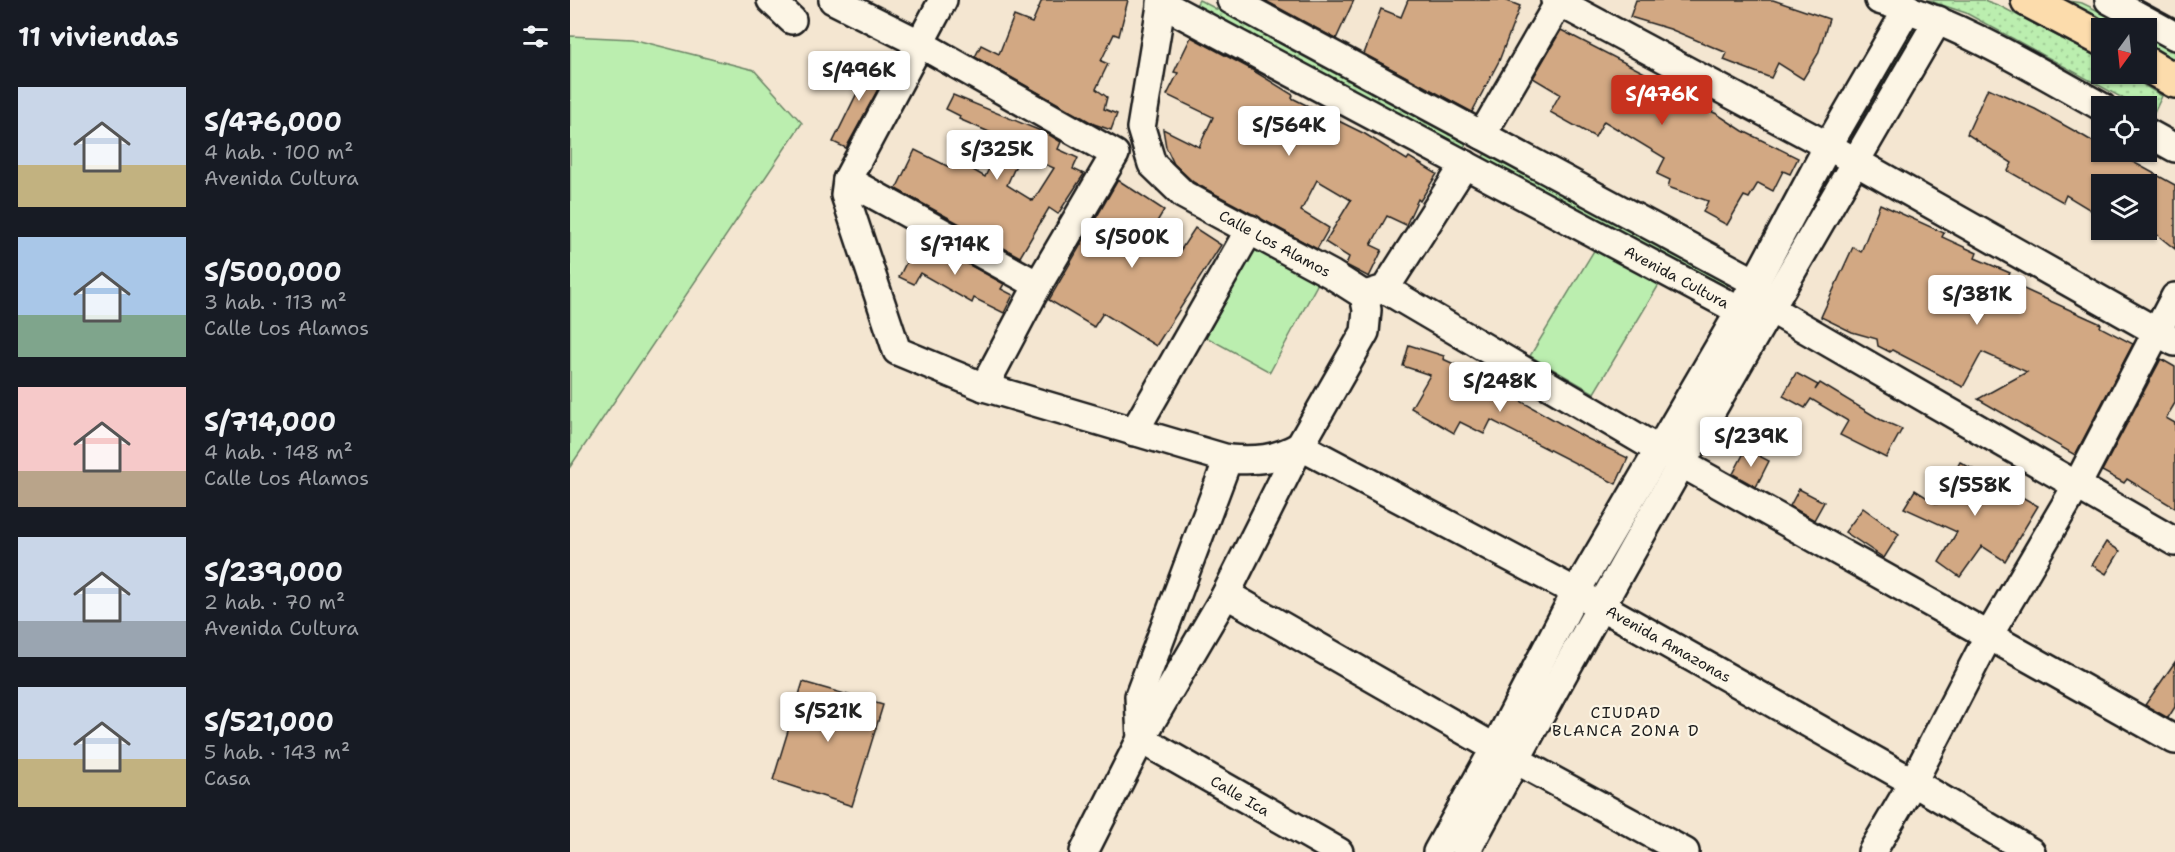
<!DOCTYPE html>
<html lang="es">
<head>
<meta charset="utf-8">
<style>
  body { margin:0; font-family:"Shantell Sans",sans-serif; background:#20242c; color:#f1f3f6; height:100vh; display:flex; flex-direction:column; font-size:22px; white-space:nowrap }
  * { box-sizing:border-box; margin:0 }
  p { font-size:20px; color:#9ea1a6 }
  .icon { flex:none; width:33px; height:33px; fill:none; stroke:currentColor; stroke-width:2; stroke-linecap:round; stroke-linejoin:round }
  .map { position:relative; flex:1; overflow:hidden }
  .details { display:flex; flex-direction:column; background:#171b24; width:570px }
  .details>* { flex:none }
  .needle { width:39px; rotate:195deg }
  .fabs { position:absolute; left:1521px; top:18px; display:grid; gap:12px }
  .fabs a { display:grid; place-items:center; width:66px; height:66px; border-radius:0px; background:#171b24; box-shadow:0 2px 4px #0004; font-size:30px }
  .price { position:absolute; translate:-50% -51px; padding:0 14px; border-radius:6px; background:#fff; color:#222; font-size:20px; line-height:39px; filter:drop-shadow(0 2px 3px #0008) }
  .price::after { content:''; position:absolute; left:50%; top:36px; width:18px; height:14px; margin-left:-9px; background:inherit; clip-path:polygon(0 0,100% 0,50% 100%) }
  .price.selected { background:#c8321e; color:#fff }
  ul { padding:0; list-style:none }
  li { display:flex; align-items:center; gap:18px; height:150px; padding:0 18px }
  li span { display:grid; place-items:center; flex:none; width:168px; height:120px; border-radius:0px; color:#555 }
  li>.icon { margin-inline-start:auto }
  span .icon { width:72px; height:72px; fill:#fffc; stroke-width:1 }
  li b { font-size:26px }
  h2 { display:flex; justify-content:space-between; align-items:center; height:72px; padding:0 18px; font-size:26px }
  main { display:flex; flex:1; min-height:0 }
  .map>svg:first-child { display:block }
</style>
</head>
<body>
<main>
<section class="details">
<h2>11 viviendas<svg class="icon" aria-label="filters" viewBox="0 0 24 24"><path d="M4 7h16M4 17h16"/><circle cx="9" cy="7" r="2"/><circle cx="15" cy="17" r="2"/></svg></h2>
<ul>
<li><span style="background:linear-gradient(#c9d6e8 65%,#c2b280 0)"><svg class="icon" aria-label="home" viewBox="0 0 24 24"><path d="M3 11l9-7 9 7M6 9v11h12V9"/></svg></span><div><b>S/476,000</b><p>4 hab. · 100 m²</p><p>Avenida Cultura</p></div></li>
<li><span style="background:linear-gradient(#a9c7e8 65%,#7fa58c 0)"><svg class="icon" aria-label="home" viewBox="0 0 24 24"><path d="M3 11l9-7 9 7M6 9v11h12V9"/></svg></span><div><b>S/500,000</b><p>3 hab. · 113 m²</p><p>Calle Los Alamos</p></div></li>
<li><span style="background:linear-gradient(#f6c9c9 70%,#b9a48a 0)"><svg class="icon" aria-label="home" viewBox="0 0 24 24"><path d="M3 11l9-7 9 7M6 9v11h12V9"/></svg></span><div><b>S/714,000</b><p>4 hab. · 148 m²</p><p>Calle Los Alamos</p></div></li>
<li><span style="background:linear-gradient(#c9d6e8 70%,#9aa5b1 0)"><svg class="icon" aria-label="home" viewBox="0 0 24 24"><path d="M3 11l9-7 9 7M6 9v11h12V9"/></svg></span><div><b>S/239,000</b><p>2 hab. · 70 m²</p><p>Avenida Cultura</p></div></li>
<li><span style="background:linear-gradient(#c9d6e8 60%,#c2b280 0)"><svg class="icon" aria-label="home" viewBox="0 0 24 24"><path d="M3 11l9-7 9 7M6 9v11h12V9"/></svg></span><div><b>S/521,000</b><p>5 hab. · 143 m²</p><p>Casa</p></div></li>
</ul>
</section>
<div class="map">
<svg width="1605" height="852" viewBox="0 0 1605 852">
  <defs>
    <pattern id="grass-dots" width="8" height="8" patternUnits="userSpaceOnUse" patternTransform="scale(1.5)"><rect width="8" height="8" fill="#bbeeaf"/><path d="M2 2h.1M6 6h.1" fill="none" stroke="#a0cc96" stroke-width="1.8" stroke-linecap="round"/></pattern>
  </defs>
  <rect width="100%" height="100%" fill="#f4e6d1"/>
  <filter id="ink" filterUnits="userSpaceOnUse"><feTurbulence type="fractalNoise" baseFrequency=".0167" numOctaves="2"/><feDisplacementMap in="SourceGraphic" scale="12" xChannelSelector="R" yChannelSelector="G"/><feConvolveMatrix kernelMatrix="1 2 1 2 8 2 1 2 1" color-interpolation-filters="sRGB"/></filter>
  <g filter="url(#ink)">
    <!-- grass -->
    <g fill="url(#grass-dots)" stroke="#6c8566" stroke-width="1.5">
      <polygon points="629,0 899,139 892,150 624,9"/>
      <polygon points="1357,0 1414,0 1430,6 1531,59 1532,74 1556,74 1592,96 1583,115 1577,112 1576,106 1567,106 1396,13"/>
      <polygon points="1491,0 1512,3 1564,28 1541,28"/>
      <polygon points="1341,23 1352,29 1295,142 1283,134"/>
      <polygon points="1576,35 1605,49 1605,65 1577,49"/>
      <polygon points="918,149 1159,283 1156,288 911,160"/>
    </g>
    <!-- green -->
    <g fill="#bbeeaf" stroke="#6c8566" stroke-width="1.5">
      <polygon points="0,36 62,39 184,70 232,123 0,467"/>
      <polygon points="1028,244 1093,278 1024,393 960,356"/>
      <polygon points="685,249 748,283 700,372 636,337"/>
    </g>
    <!-- building -->
    <g fill="#d2a883" stroke="#1c1c1c" stroke-width="1.5" fill-rule="evenodd">
      <polygon points="472,0 558,0 549,36 544,34 531,61 538,64 526,89 537,97 534,109 547,114 541,130 524,124 405,57 411,45 429,54 444,16 462,23"/>
      <polygon points="694,0 784,0 766,39"/>
      <polygon points="838,0 935,0 950,6 929,61 902,112 794,54 811,9 831,17"/>
      <polygon points="1066,0 1203,0 1259,19 1248,54 1233,79 1208,63 1201,78 1154,60 1157,53 1100,29 1060,17"/>
      <polygon points="991,30 1106,89 1105,91 1120,97 1118,101 1147,114 1173,131 1228,158 1220,174 1213,171 1203,191 1188,183 1179,198 1174,196 1157,225 1133,212 1138,201 1098,187 1100,180 1087,174 1095,158 1034,121 1025,137 980,112 990,94 963,78"/>
      <polygon points="621,37 679,68 723,95 722,98 795,134 837,160 839,157 867,174 850,201 848,199 836,225 817,216 801,245 812,250 799,277 776,265 779,257 755,242 781,200 747,180 731,211 759,228 747,249 623,182 604,164 596,147 593,129 629,147 643,117 597,95 608,73 604,72"/>
      <polygon points="290,63 314,78 276,148 263,142 288,91 277,86"/>
      <polygon points="1418,88 1465,109 1510,134 1532,147 1532,152 1545,152 1605,185 1605,249 1576,226 1576,184 1532,184 1532,217 1496,195 1493,202 1438,171 1442,163 1397,134"/>
      <path d="M383,95L478,134L491,142L488,149L508,158L503,169L514,174L488,214L479,208L450,257L326,189L345,150L381,168L386,160L415,177L433,138L389,119L390,116L376,109ZM451,154L484,168L463,201L437,185Z"/>
      <polygon points="548,180 594,210 579,235 608,254 625,228 651,245 586,346 533,313 524,327 479,300"/>
      <polygon points="1310,204 1374,233 1372,237 1407,253 1405,258 1440,273 1436,281 1531,324 1530,327 1563,344 1505,455 1408,399 1457,372 1412,352 1393,387 1322,350 1320,352 1308,346 1307,339 1282,332 1251,317 1283,247 1291,252"/>
      <polygon points="349,237 434,284 431,289 443,295 434,313 404,298 402,303 350,273 344,284 329,277"/>
      <polygon points="839,345 874,356 873,359 920,380 919,383 934,389 933,391 1016,438 1058,458 1046,484 921,420 914,434 890,422 884,433 841,408 860,375 833,366"/>
      <polygon points="1591,359 1605,367 1605,403 1596,418 1605,423 1605,508 1557,479 1554,483 1532,471"/>
      <polygon points="1226,373 1248,385 1245,390 1250,383 1311,420 1332,429 1316,458 1270,435 1278,421 1241,399 1235,408 1213,396"/>
      <polygon points="1176,449 1199,461 1186,487 1163,474"/>
      <polygon points="1390,462 1468,506 1435,561 1412,546 1390,577 1369,562 1387,532 1334,508 1345,490 1367,504"/>
      <polygon points="1229,489 1254,502 1244,520 1220,506"/>
      <polygon points="1293,508 1329,534 1314,558 1275,532"/>
      <polygon points="1536,542 1550,551 1536,574 1522,565"/>
      <polygon points="1605,662 1605,707 1598,718 1575,705"/>
      <polygon points="233,682 313,705 282,806 203,780"/>
    </g>
    <g fill="none" stroke-linecap="round" stroke-linejoin="round">
      <defs>
        <g id="minor">
          <polyline points="201,0 222,20"/>
          <polyline points="263,0 349,43 545,154 468,285 414,387"/>
          <polyline points="373,0 277,180 275,195 327,351 414,387 658,459"/>
          <path id="s1" d="M592,0L571,128L582,164L614,195L761,274L794,295"/>
          <polyline points="661,0 1185,282 1193,297"/>
          <polyline points="985,0 1258,146 1605,342"/>
          <path d="M1309,0C1389,23 1459,66 1532,107"/>
          <polyline points="1539,0 1605,36"/>
          <path id="s2" d="M591,3L1170,311L1186,309"/>
          <polyline points="1576,132 1605,148"/>
          <polyline points="912,135 989,2"/>
          <polyline points="277,180 468,285"/>
          <polyline points="815,289 1111,463 1605,740"/>
          <polyline points="798,294 815,289 895,164"/>
          <polyline points="1199,308 1605,542"/>
          <polyline points="564,432 680,229"/>
          <polyline points="656,594 946,760 1115,852"/>
          <polyline points="514,852 571,739 656,594 730,446 795,332 797,310 794,295"/>
          <path id="s3" d="M769,852L571,739L569,696L658,459C686,461 705,460 730,446L1006,592L1343,782L1461,852"/>
          <polyline points="867,852 926,746 1006,592 1170,311 1258,146 1338,8"/>
          <path d="M896,852C1047,571 1207,296 1368,20"/>
          <polyline points="1302,852 1343,782 1419,635 1506,487 1605,297"/>
        </g>
        <g id="major">
          <polyline points="1458,0 1532,39"/>
          <polyline points="1576,64 1605,81"/>
        </g>
      </defs>
      <!-- minor casing -->
      <use href="#minor" stroke="#1c1c1c" stroke-width="32"/>
      <!-- major casing -->
      <use href="#major" stroke="#1c1c1c" stroke-width="38"/>
      <!-- minor -->
      <use href="#minor" stroke="#fcf5e5" stroke-width="27"/>
      <!-- major -->
      <use href="#major" stroke="#fcdcac" stroke-width="33"/>
    </g>
  </g>
  <g text-anchor="middle" stroke-width="4.5" stroke-linejoin="round" paint-order="stroke">
    <!-- street labels -->
    <g font-size="15" fill="#1c1c1c" stroke="#fcf5e5">
      <text dy="5" stroke="none"><textPath href="#s1" startOffset="315">Calle Los Alamos</textPath></text>
      <text dy="5" stroke="none"><textPath href="#s2" startOffset="584">Avenida Cultura</textPath></text>
      <text dy="5" stroke="none"><textPath href="#s3" startOffset="1017">Avenida Amazonas</textPath></text>
      <text transform="translate(670 796) rotate(30)" y="5">Calle Ica</text>
    </g>
    <!-- neighbourhood labels -->
    <g font-size="16" letter-spacing="1.5" fill="#1c1c1c" stroke="#fcf5e5">
      <text x="1056" y="718">CIUDAD<tspan x="1056" dy="18">BLANCA ZONA D</tspan></text>
    </g>
  </g>
</svg>
<div class="fabs">
<a><svg class="needle" viewBox="-14 -14 28 28"><path d="M0-13l5 13h-10z" fill="#e53935"/><path d="M0 13l5-13h-10z" fill="#9ea1a6"/></svg></a>
<a><svg class="icon" aria-label="locate" viewBox="0 0 24 24"><circle cx="12" cy="12" r="6"/><path d="M12 2v4M12 18v4M2 12h4M18 12h4"/></svg></a>
<a><svg class="icon" aria-label="layers" viewBox="0 0 24 24"><path d="M12 4l9 5-9 5-9-5zM3 14l9 5 9-5"/></svg></a>
</div>
<b class="price" style="left:289px;top:102px">S/496K</b>
<b class="price selected" style="left:1092px;top:126px">S/476K</b>
<b class="price" style="left:719px;top:157px">S/564K</b>
<b class="price" style="left:427px;top:181px">S/325K</b>
<b class="price" style="left:562px;top:269px">S/500K</b>
<b class="price" style="left:385px;top:276px">S/714K</b>
<b class="price" style="left:1407px;top:326px">S/381K</b>
<b class="price" style="left:930px;top:413px">S/248K</b>
<b class="price" style="left:1181px;top:468px">S/239K</b>
<b class="price" style="left:1405px;top:517px">S/558K</b>
<b class="price" style="left:258px;top:743px">S/521K</b>
</div>
</main>
</body>
</html>
